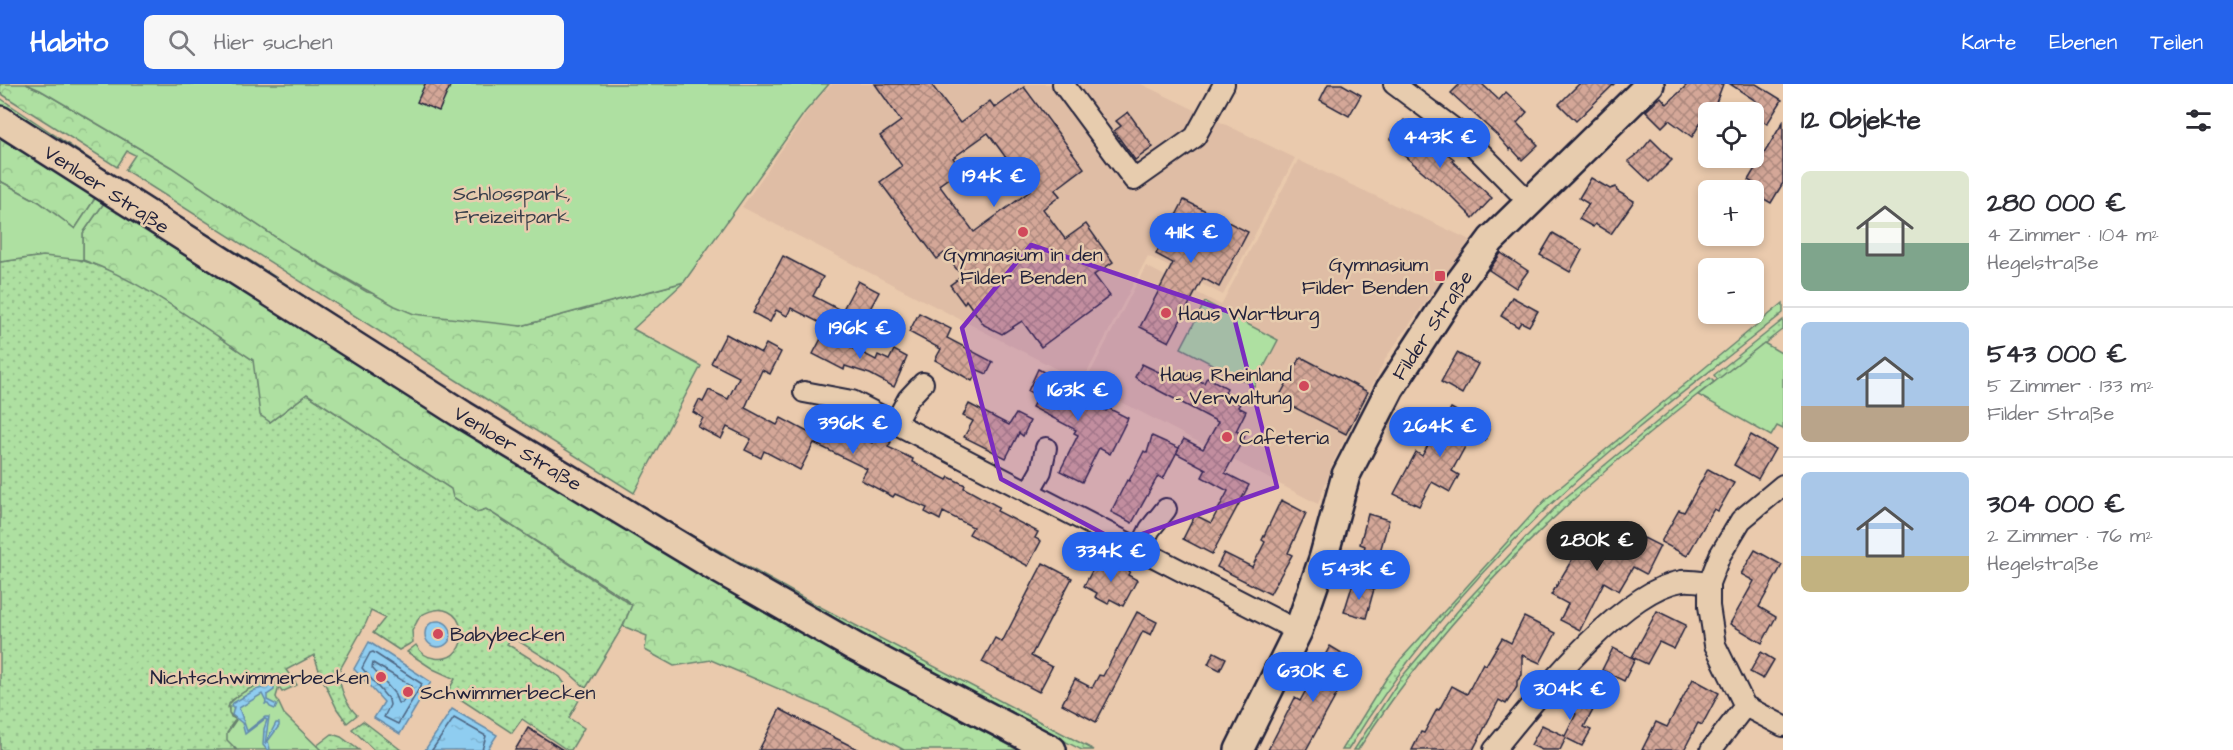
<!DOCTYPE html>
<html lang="de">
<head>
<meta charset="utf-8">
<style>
  body { margin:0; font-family:"Architects Daughter",sans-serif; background:#f7f7f7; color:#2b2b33; height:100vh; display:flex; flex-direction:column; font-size:22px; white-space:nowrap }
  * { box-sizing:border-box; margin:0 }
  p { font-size:20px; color:#7c7c81 }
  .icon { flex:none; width:33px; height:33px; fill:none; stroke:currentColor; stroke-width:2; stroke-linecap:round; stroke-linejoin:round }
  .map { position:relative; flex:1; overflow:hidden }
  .side { display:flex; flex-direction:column; background:#fff; width:450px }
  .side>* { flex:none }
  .fabs { position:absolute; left:1698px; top:18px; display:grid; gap:12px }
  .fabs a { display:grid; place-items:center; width:66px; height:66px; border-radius:9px; background:#fff; box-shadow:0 3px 9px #0003; font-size:30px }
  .price { position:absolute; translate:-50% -51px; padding:0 14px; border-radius:21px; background:#2563eb; color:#fff; font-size:20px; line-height:39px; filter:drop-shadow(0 2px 3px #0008) }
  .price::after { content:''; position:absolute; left:50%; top:36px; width:18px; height:14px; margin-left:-9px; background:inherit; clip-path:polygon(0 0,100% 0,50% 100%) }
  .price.current { background:#222; color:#fff }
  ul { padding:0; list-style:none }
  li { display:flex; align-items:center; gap:18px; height:150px; padding:0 18px }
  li+li { border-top:2px solid #e1e1e2 }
  li span { display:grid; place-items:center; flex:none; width:168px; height:120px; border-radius:9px; color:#555 }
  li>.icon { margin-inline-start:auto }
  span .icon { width:72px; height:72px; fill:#fffc; stroke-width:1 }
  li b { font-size:26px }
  h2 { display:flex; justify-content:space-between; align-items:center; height:72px; padding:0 18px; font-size:26px }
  header { display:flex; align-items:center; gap:36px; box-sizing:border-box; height:84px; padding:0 30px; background:#2563eb; color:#fff }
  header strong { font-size:28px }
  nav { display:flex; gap:33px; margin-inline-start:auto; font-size:21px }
  .search { width:420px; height:54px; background:#f7f7f7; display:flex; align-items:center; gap:15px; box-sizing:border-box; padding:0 21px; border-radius:9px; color:#7c7c81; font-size:22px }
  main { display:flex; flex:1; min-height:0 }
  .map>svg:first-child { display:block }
</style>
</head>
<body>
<header>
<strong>Habito</strong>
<div class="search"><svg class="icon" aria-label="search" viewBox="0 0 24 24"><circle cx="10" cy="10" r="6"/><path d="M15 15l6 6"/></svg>Hier suchen</div>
<nav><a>Karte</a><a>Ebenen</a><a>Teilen</a></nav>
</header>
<main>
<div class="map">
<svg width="1783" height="666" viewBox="0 0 1783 666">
  <defs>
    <pattern id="grass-dots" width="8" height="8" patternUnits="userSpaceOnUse" patternTransform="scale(1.5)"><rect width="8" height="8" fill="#aee0a1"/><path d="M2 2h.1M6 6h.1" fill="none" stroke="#95c08c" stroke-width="1.8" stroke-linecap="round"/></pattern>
    <pattern id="forest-crowns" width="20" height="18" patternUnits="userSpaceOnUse" patternTransform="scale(1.5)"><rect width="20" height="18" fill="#aee0a1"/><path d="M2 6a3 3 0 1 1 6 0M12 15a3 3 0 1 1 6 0" fill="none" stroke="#95c08c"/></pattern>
    <pattern id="water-ripples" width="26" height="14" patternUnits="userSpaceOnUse" patternTransform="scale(1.5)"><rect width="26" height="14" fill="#8fcdf0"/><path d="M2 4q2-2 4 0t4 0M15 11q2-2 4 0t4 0" fill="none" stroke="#7bb0cf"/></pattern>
    <pattern id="building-cross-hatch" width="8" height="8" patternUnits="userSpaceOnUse" patternTransform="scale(1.5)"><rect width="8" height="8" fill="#d4a798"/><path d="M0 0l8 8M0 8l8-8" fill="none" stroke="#ac887d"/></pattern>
  </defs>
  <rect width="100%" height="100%" fill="#eacaad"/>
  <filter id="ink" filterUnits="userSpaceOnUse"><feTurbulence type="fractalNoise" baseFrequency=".0167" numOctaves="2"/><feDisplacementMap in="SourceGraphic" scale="12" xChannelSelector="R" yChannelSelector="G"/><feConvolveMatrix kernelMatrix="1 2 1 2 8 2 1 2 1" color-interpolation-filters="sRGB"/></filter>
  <g filter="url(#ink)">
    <!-- built -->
    <g fill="#dfbda5">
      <polygon points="832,0 1141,0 1295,74 1223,211 1148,172 1082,298 742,123 813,20"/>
      <polygon points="1298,76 1470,156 1387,272 1333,378 1318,420 1085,299 1146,182 1221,221"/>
    </g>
    <!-- grass -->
    <g fill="url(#grass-dots)" stroke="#68816e" stroke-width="1.5">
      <polygon points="0,14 112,90 108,96 0,22"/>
      <path d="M119,95L252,178L505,342L627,415L809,517L1094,666H1082C932,589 781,512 636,426C522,360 413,287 302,216C240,177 178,139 116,100Z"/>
      <path d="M43,172C57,172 70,173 84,177C141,193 203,243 253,276L270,338L307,310L452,405L453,413L477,428L486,425L632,521L623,542L586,604L567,587L512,553L507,560L560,593L574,613L579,616L569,634L584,644L571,666H567L522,635L512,649L448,607L455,595L433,585L407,568L416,561C420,568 426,573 434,574C477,582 468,503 420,532L412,547L413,558L399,566L373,549L385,534L371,527L366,539L339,587L321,592L314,571L286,586L297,601L282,608L275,598L238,613L232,616L228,623L231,633L236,635L230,643L234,664L237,666H0V178Z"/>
      <path d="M1783,219V229C1709,289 1631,346 1561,411C1480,485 1405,573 1348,666H1342L1386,595L1401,575L1546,415Z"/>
      <polygon points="1783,236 1783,245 1718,296 1714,291"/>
      <path d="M1710,294L1714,298C1579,402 1451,521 1358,666H1354L1400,595L1461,523L1526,453L1565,414Z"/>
      <path d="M339,592C341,607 346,620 357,631L347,639L337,625L323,596Z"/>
      <polygon points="363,637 401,666 374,666 352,645"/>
      <polygon points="332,650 341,653 359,666 321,666 315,663"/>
    </g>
    <!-- forest -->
    <g fill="url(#forest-crowns)" stroke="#68816e" stroke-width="1.5">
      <polygon points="0,0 26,0 40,6 171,83 292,164 367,208 521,242 684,198 633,245 701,282 634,409 125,86 135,71 127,67 117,83 0,9"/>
      <polygon points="0,52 96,113 75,145 39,118 0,97"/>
      <path d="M104,119C303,245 501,373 704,492C807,553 913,610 1018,666H904L833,628L711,576L674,582L645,566L647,552L623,542L632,521L624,514L486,425L477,428L453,413L451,405L307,310L270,338L260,331L253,276C198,240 145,198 83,176V149Z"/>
    </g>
    <!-- park -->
    <g fill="#aee0a1" stroke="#68816e" stroke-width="1.5">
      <polygon points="26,0 829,0 805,28 684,198 521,242 414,230 395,222 292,164 171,83 40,6"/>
      <polygon points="0,97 39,118 75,145 96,113 104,119 83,149 83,176 43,172 0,178"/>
      <polygon points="1205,218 1278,256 1254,302 1181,264"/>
      <polygon points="1764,259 1783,270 1783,345 1777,342 1771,352 1698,311"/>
      <path d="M275,598L279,603L276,613L284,630L321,666H237L227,656V649L236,636L229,629V620C240,608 259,598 275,598Z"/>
    </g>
    <!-- water -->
    <g fill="url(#water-ripples)" stroke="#6389a8" stroke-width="1.5">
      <circle cx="438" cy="550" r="13"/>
      <polygon points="369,558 431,598 400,650 374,634 384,618 354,585"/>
      <polygon points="274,601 274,606 267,611 267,616 277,621 275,625 270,623 268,620 265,620 266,618 262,610 239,624 247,647 265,633 269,633 265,660 276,639 279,639 279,642 268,657 270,665 267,666 263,661 264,645 267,636 265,635 245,650 242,639 232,631 234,623 231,623 233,619 255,606"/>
      <polygon points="452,625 497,651 487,666 425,666"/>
    </g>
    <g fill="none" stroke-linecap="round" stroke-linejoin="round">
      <!-- shore -->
      <g stroke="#4e6683" stroke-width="1.5">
        <polygon points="373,568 422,600 398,640 384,633 390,621 389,616 362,584 370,569"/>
        <polygon points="373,579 411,602 411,605 402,619 398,619 394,609 372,584"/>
        <polyline points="432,666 454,634 486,652 482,666"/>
      </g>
    </g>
    <!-- building -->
    <g fill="url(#building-cross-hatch)" stroke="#22223b" stroke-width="1.5" fill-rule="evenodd">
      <polygon points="425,0 451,0 439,27 417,18"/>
      <path d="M875,0H931L960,39L990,17L995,24L1024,3L1084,84L1055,106L1060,112L1043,125L1065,155L1086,140L1113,178L1094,191L1110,212L1041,263L1022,237L1002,250L984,241L966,216L964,220L950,201L962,192L944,169L937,175L880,98L902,82L880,52L901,37ZM988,49L1030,107L974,148L939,101L961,85L953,74Z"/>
      <polygon points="1328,0 1342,0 1361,11 1349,32 1320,16"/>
      <polygon points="1460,0 1482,0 1499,16 1506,8 1527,28 1517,39 1538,61 1522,76 1511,64 1510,66 1497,51 1451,9"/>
      <polygon points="1579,0 1614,0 1576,37 1559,20"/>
      <polygon points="1688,0 1723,0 1714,24 1711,22 1692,53 1669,36 1662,43 1646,27 1661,13 1667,20"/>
      <polygon points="1730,0 1756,0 1782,16 1767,40 1754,31 1754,28 1749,28 1756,17"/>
      <polygon points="1128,28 1153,63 1135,76 1114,47 1121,42 1116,37"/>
      <polygon points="1404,36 1454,75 1452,77 1492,114 1473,134 1449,110 1400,68 1402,65 1390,55"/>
      <polygon points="1783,38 1783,99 1771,119 1759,112 1763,105 1748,96"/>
      <polygon points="1651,55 1672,76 1650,98 1628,77 1642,66"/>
      <polygon points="1591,94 1610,105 1616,103 1617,107 1634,117 1611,150 1595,140 1593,143 1579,135 1589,120 1579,114"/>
      <polygon points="1184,116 1248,148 1219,203 1203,194 1169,258 1140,243 1173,179 1156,170"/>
      <polygon points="1553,149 1582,166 1570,188 1540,171"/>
      <polygon points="1501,169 1528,187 1516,204 1489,186"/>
      <polygon points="783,172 823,193 813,212 842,227 858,197 879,208 863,238 845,229 836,247 791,224 787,232 776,226 770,238 753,229"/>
      <polygon points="1512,213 1538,227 1529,242 1521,238 1518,243 1501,232"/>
      <polygon points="919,229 951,245 947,254 993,278 987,290 978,286 972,297 935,276 941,265 909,248"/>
      <polygon points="824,249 876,276 878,271 889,276 894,266 907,273 894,303 870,290 845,282 844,286 813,270"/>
      <polygon points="726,250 761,269 766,260 781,268 770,290 762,286 745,324 777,341 781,334 817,353 821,345 828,348 833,339 872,359 876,350 891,358 888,363 913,375 912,378 947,396 949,393 965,401 964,404 999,423 997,427 1038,448 1035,454 1041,457 1028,482 969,450 973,443 943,428 940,436 925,428 927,424 895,410 893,413 861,396 867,385 814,359 800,386 764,367 761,374 745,366 751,355 727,343 721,355 698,343 703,334 693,328 699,316 703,318 709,306 728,315 739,293 711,279"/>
      <polygon points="1457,269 1478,280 1462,310 1441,298"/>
      <polygon points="1301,273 1368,308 1346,350 1278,315"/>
      <polygon points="1142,280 1173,295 1176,291 1187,297 1189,291 1204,299 1207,293 1227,304 1225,309 1239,316 1238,319 1240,320 1238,323 1246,327 1236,347 1245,352 1225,389 1249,401 1212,470 1183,455 1195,431 1211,439 1228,407 1202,393 1206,385 1176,369 1184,355 1203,365 1218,338 1139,296 1135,293"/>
      <polygon points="1038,285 1070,302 1067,307 1106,327 1108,324 1128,334 1110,370 1099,364 1082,398 1060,387 1078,351 1074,349 1076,346 1032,323 1038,312 1028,307"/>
      <polygon points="969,320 1009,341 1016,330 1030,337 1023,352 1019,349 1006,374 964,353 973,337 963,332"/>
      <polygon points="1451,324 1489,345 1485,357 1472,350 1452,387 1459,391 1450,408 1432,398 1419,422 1394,410 1416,368 1422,372 1438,343 1440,344"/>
      <polygon points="1751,351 1775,365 1758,395 1734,381"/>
      <polygon points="1152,352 1179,364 1163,395 1158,392 1132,439 1111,428 1127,396 1129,397 1144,367 1147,369"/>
      <polygon points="1708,385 1734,399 1718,427 1714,425 1687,472 1661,458 1679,426 1684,428"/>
      <polygon points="1281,416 1306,429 1288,469 1292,471 1270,510 1217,483 1224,469 1252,483 1265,458 1262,456"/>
      <polygon points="1368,430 1389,436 1377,478 1362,474 1365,462 1360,460"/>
      <polygon points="1578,440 1634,473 1644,454 1660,462 1646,490 1633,483 1619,507 1604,498 1580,546 1560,536 1568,520 1551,511 1573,474 1577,462 1568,450"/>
      <polygon points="1755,466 1782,481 1759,523 1776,533 1762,559 1730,540 1754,497 1741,490"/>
      <polygon points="1098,476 1107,481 1110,476 1130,487 1128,491 1137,496 1123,522 1110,515 1108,520 1095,513 1097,509 1084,502"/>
      <polygon points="1043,479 1072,494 1031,572 1052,583 1039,608 982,578 995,554 1002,558"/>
      <polygon points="1353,499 1374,505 1366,534 1344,528"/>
      <polygon points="1657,527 1686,541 1674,565 1659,558 1647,580 1632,573"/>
      <polygon points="1137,528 1157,538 1151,551 1143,547 1096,638 1062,620 1075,595 1092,604 1099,591 1103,592"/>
      <polygon points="1524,533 1556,549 1540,579 1522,571 1522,591 1517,597 1517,603 1506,620 1499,616 1473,666 1412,666 1421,648 1424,649 1437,625 1439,626 1452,602 1467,610 1483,579 1486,581 1502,554 1511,559"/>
      <polygon points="1330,562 1355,577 1306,666 1268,666 1295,614 1300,617"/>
      <polygon points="1613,564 1635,575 1624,597 1602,586"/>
      <polygon points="1214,568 1226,574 1220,586 1208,580"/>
      <polygon points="1761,568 1774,576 1763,595 1750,588"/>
      <polygon points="1693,595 1719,609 1702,641 1698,639 1684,666 1642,666 1656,638 1667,643"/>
      <polygon points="1574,600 1600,613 1584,643 1591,646 1582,662 1566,654 1560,666 1542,666 1531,661 1542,641 1565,652 1576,630 1562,623"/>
      <polygon points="780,625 808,640 859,666 759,666"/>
      <polygon points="528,644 563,666 515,666"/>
    </g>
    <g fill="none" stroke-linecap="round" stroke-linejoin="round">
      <defs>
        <g id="street">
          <polyline points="1063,0 1134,96 1195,53 1224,0"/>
          <polyline points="1394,0 1465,53 1529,118"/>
          <polyline points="804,308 852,317 1298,547"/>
          <polyline points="895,339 908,315 923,299"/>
          <polyline points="1783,401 1741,436 1720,471 1709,499 1709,522 1715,561 1745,622 1783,642"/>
          <polyline points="1029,408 1041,387 1046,364"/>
          <polyline points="1140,465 1150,445 1166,425"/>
          <path d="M1494,666C1533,619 1621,506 1682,497C1690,496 1701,498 1709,499"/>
          <polyline points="1711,666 1745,622"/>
        </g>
        <g id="secondary">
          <polyline points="0,36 463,331 710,480 855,563 1052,666"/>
          <polyline points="1239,666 1298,547 1323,475 1346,391 1390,305 1459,199 1491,156 1650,0"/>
        </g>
      </defs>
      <!-- street casing -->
      <use href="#street" stroke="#22223b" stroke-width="24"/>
      <!-- secondary casing -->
      <use href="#secondary" stroke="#22223b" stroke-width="32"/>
      <!-- street -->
      <use href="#street" stroke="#e7ccae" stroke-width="20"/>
      <!-- secondary -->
      <use href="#secondary" stroke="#e7ccae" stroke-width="27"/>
    </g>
  </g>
  <!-- marked area -->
  <path fill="#7b2cbf" fill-opacity="0.2" stroke="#7b2cbf" stroke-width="4.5" stroke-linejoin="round" d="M1031,161L1233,229L1277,403L1119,458L1001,395L962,244Z"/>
  <!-- markers -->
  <g fill="#d1495b" stroke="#e7ccae" stroke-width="2">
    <circle cx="1023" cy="148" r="6"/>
    <rect x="1434" y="186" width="12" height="12" rx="3"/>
    <circle cx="1166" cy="229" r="6"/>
    <circle cx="1304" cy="302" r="6"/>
    <circle cx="1227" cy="353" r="6"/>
    <circle cx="438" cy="550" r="6"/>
    <circle cx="381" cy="593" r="6"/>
    <circle cx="408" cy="608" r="6"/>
  </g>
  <g text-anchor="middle" stroke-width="5" stroke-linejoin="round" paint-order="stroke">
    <!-- street labels -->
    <g font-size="20" fill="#22223b" stroke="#e7ccae">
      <text transform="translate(107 105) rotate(33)" y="7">Venloer Straße</text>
      <text transform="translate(1432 241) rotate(-56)" y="7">Filder Straße</text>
      <text transform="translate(518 364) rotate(31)" y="7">Venloer Straße</text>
    </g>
    <!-- park labels -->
    <g font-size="20" fill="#373e4a" stroke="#e7ccae">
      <text x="512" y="116">Schlosspark,<tspan x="512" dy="23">Freizeitpark</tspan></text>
    </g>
    <!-- poi labels -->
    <g font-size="20" fill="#22223b" stroke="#e7ccae" text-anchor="start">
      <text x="1023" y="177" text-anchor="middle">Gymnasium in den<tspan x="1023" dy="23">Filder Benden</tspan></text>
      <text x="1428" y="187" text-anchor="end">Gymnasium<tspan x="1428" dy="23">Filder Benden</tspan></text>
      <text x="1178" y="236">Haus Wartburg</text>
      <text x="1292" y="297" text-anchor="end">Haus Rheinland<tspan x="1292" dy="23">- Verwaltung</tspan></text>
      <text x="1239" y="360">Cafeteria</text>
      <text x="450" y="557">Babybecken</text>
      <text x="369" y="600" text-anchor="end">Nichtschwimmerbecken</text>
      <text x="420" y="615">Schwimmerbecken</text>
    </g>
  </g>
</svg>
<div class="fabs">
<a><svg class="icon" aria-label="locate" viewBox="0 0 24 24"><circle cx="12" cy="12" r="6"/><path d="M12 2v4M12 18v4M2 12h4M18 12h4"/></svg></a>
<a>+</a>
<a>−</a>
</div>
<b class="price" style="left:1440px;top:85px">443K €</b>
<b class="price" style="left:994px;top:124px">194K €</b>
<b class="price" style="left:1191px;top:180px">411K €</b>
<b class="price" style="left:860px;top:276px">196K €</b>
<b class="price" style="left:1078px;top:338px">163K €</b>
<b class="price" style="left:853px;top:371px">396K €</b>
<b class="price" style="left:1440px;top:374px">264K €</b>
<b class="price current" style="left:1597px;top:488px">280K €</b>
<b class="price" style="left:1111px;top:499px">334K €</b>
<b class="price" style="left:1359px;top:517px">543K €</b>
<b class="price" style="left:1313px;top:619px">630K €</b>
<b class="price" style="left:1570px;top:637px">304K €</b>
</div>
<section class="side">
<h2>12 Objekte<svg class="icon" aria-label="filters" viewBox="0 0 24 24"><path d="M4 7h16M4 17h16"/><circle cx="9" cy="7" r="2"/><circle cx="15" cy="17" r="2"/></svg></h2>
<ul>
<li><span style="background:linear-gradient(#dfe7d0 60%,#7fa58c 0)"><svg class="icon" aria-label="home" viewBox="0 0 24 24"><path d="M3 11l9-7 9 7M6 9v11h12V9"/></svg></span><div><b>280 000 €</b><p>4 Zimmer · 104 m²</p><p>Hegelstraße</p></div></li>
<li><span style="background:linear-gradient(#a9c7e8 70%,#b9a48a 0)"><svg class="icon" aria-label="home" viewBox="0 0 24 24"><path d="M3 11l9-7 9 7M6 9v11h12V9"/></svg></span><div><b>543 000 €</b><p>5 Zimmer · 133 m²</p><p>Filder Straße</p></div></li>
<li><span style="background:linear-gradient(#a9c7e8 70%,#c2b280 0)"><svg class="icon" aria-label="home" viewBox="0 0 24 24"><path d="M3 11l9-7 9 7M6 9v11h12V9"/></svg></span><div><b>304 000 €</b><p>2 Zimmer · 76 m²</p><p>Hegelstraße</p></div></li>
</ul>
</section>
</main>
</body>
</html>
